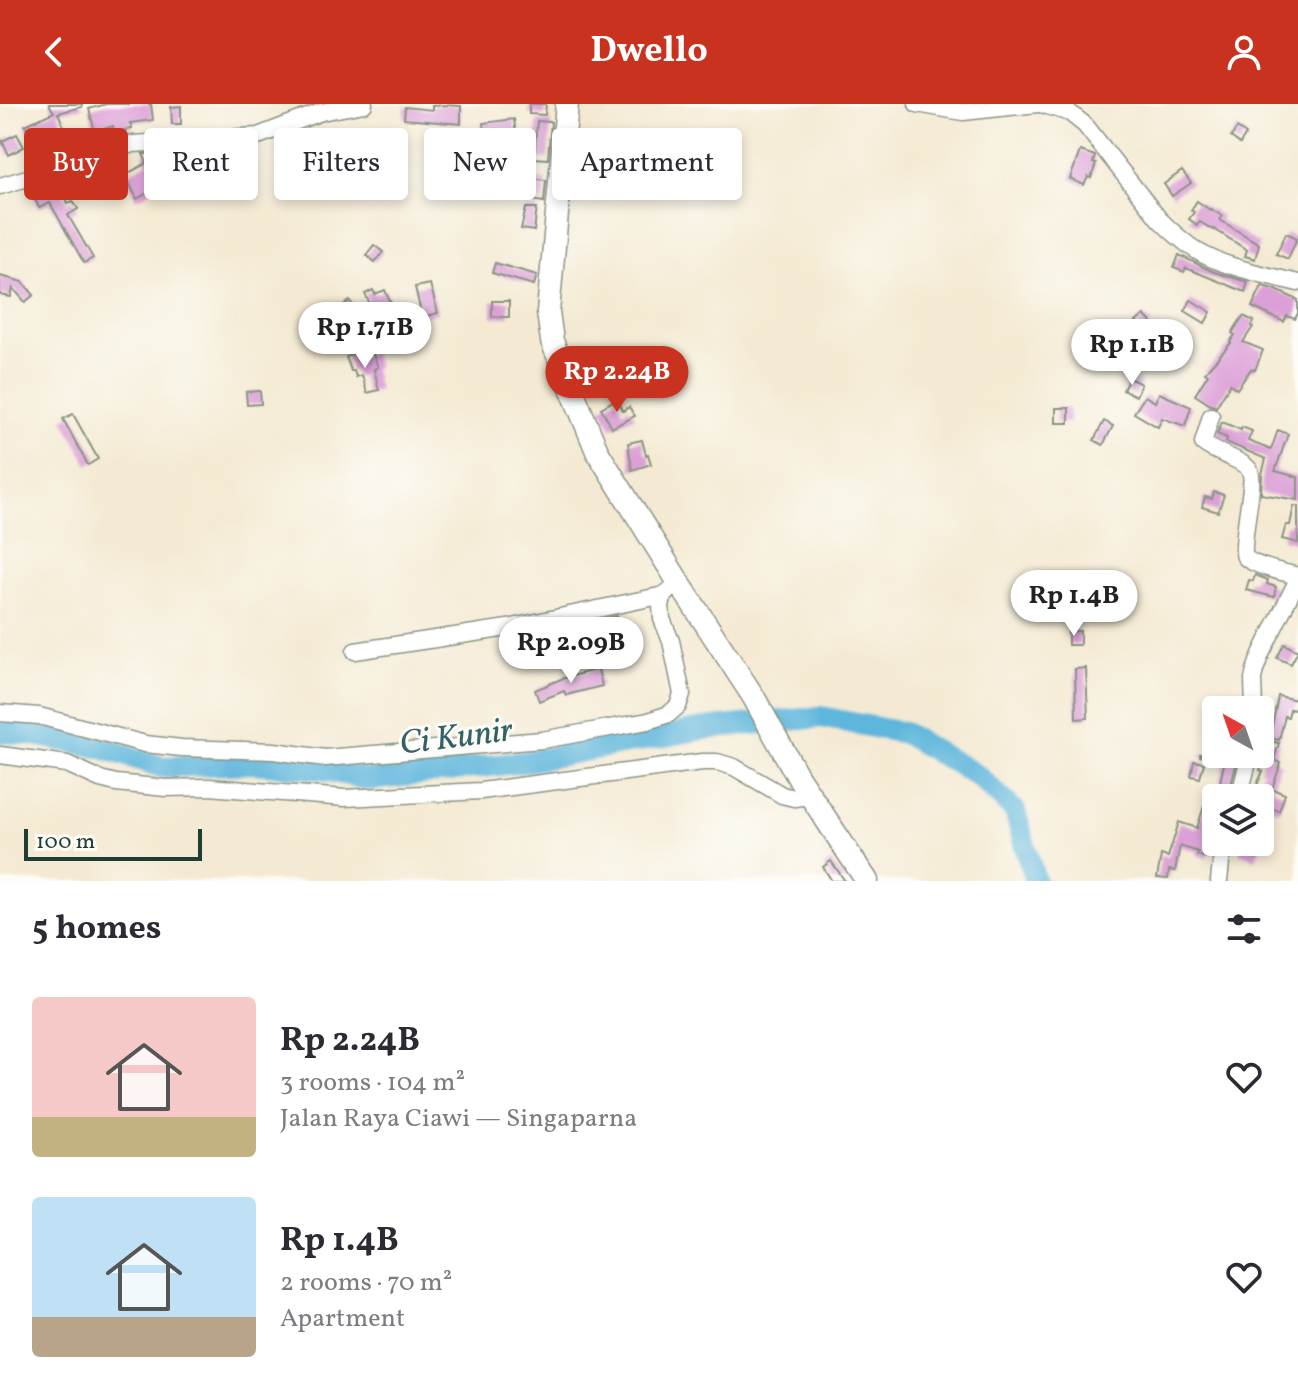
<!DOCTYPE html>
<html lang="en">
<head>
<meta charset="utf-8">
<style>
  body { margin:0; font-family:Vollkorn,serif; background:#f2f2f3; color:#2b2b33; height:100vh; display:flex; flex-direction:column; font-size:30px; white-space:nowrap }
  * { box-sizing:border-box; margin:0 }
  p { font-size:26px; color:#7c7c81 }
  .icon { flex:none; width:44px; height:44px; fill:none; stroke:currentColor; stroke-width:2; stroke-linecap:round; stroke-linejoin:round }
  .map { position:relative; height:777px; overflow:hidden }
  .details { display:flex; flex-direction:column; background:#fff; flex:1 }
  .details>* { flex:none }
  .top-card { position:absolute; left:24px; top:24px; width:800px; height:72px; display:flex; gap:16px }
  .needle { width:52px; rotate:320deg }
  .tools { position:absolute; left:1202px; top:592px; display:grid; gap:16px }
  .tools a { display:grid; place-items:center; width:72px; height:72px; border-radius:8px; background:#fff; box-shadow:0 4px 12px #0003; font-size:40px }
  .scale { position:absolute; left:24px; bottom:20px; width:178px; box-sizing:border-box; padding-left:8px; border:4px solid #1f3d34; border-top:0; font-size:22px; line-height:28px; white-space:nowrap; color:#1f3d34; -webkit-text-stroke:6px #fdfcf7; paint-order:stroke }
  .price { position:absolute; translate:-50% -68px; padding:0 18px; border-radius:28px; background:#fff; color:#222; font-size:26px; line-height:52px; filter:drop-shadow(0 2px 4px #0008) }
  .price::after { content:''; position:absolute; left:50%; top:48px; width:24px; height:18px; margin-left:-12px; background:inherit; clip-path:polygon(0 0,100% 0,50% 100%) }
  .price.current { background:#c8321e; color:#fff }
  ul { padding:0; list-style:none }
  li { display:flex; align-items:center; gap:24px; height:200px; padding:0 32px }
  li span { display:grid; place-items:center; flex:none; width:224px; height:160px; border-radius:8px; color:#555 }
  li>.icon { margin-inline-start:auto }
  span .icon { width:96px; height:96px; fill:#fffc; stroke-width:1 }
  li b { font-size:34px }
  h2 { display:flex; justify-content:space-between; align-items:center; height:96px; padding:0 32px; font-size:34px }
  .tag { padding:0 28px; border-radius:8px; background:#fff; box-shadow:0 4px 12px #0003; font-size:28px; line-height:72px }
  .tag.current { background:#c8321e; color:#fff }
  header { display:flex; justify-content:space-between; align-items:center; height:104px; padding:0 32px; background:#c8321e; color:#fff; font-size:36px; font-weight:700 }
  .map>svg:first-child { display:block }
</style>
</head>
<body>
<header><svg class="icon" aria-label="back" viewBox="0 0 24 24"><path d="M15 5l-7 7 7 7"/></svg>Dwello<svg class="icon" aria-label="person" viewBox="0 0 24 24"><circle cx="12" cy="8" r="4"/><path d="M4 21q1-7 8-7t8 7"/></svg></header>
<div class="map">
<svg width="1298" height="777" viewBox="0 0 1298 777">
  <rect width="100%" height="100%" fill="#fdfcf7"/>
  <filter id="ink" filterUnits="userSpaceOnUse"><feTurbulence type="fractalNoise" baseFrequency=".0125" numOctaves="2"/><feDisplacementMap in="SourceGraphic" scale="16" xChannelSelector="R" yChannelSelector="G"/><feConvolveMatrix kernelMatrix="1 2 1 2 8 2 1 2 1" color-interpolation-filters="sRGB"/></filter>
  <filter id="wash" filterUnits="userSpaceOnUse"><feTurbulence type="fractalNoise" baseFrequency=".006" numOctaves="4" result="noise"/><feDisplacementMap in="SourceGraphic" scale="32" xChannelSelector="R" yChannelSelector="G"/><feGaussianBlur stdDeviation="1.8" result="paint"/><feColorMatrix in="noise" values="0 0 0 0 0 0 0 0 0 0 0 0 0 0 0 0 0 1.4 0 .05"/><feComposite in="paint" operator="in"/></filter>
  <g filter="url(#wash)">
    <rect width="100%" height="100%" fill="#f4ead3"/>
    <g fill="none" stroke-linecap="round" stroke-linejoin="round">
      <!-- river -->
      <polyline stroke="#5fb6dc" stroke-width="22" points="0,628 29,630 103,644 162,663 254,659 322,665 369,676 524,658 703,625 821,613 904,629 978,672 1015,707 1035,777"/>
    </g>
    <g id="blocks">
      <!-- building -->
      <g fill="#dc9fd7">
        <polygon points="49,0 82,0 82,3 58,9 67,29 51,36 46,23 29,30 25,21 54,8"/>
        <polygon points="106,0 151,0 153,16 130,19 132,24 115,29 113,22 95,28 89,5"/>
        <polygon points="529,0 546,0 545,11 529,10"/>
        <polygon points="443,1 461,2 461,20 404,15 405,3 432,6 432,2"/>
        <polygon points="181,2 181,20 172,20 171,3"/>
        <polygon points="514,15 518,47 487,51 483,19"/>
        <polygon points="537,17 551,18 548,55 534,54"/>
        <polygon points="1237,24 1246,30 1240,40 1231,33"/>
        <polygon points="302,27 309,38 312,36 318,45 329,38 336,49 305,68 312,78 300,86 284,62 288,59 277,42 291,33 290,32"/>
        <polygon points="17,30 24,43 9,51 2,37"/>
        <polygon points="1080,47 1095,52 1093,59 1096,60 1091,74 1088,73 1084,81 1070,75"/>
        <polygon points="166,49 181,71 137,95 125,71 147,59 143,50"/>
        <polygon points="1182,67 1191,79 1172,92 1164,80"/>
        <polygon points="532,74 546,76 544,98 531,96"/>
        <polygon points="58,76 68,99 73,97 78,105 68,111 93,154 84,159 50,99 39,104 31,87"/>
        <polygon points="1197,97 1210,106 1211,105 1222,112 1220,116 1259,140 1255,155 1245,152 1247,146 1214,125 1213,126 1200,118 1197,121 1189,115 1194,108 1191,106"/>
        <polygon points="526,104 537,104 534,127 521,125"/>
        <polygon points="1286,129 1297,134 1288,155 1276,150"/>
        <polygon points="374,141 383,148 375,158 366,151"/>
        <polygon points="1179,151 1214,168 1248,178 1245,188 1186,164 1184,168 1174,164"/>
        <polygon points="495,159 537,171 534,181 492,169"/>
        <polygon points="0,172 23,178 34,191 25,198 13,184 11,193 0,191"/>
        <polygon points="430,180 438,209 422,213 415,183"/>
        <polygon points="1262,182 1274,185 1298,196 1298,209 1295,215 1287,212 1284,218 1252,203"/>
        <polygon points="373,186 375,190 385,186 391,200 388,201 396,218 409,212 415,225 394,233 389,222 393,220 382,225 365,190"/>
        <polygon points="1191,196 1211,208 1205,219 1185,207"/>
        <polygon points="350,197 369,225 351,231 345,216 339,221 331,210"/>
        <rect x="492" y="197" width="17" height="16"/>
        <polygon points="1144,211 1152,219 1145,227 1136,218"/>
        <polygon points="1243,212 1254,217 1252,222 1253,223 1243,238 1263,246 1255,266 1251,265 1237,285 1230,280 1216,303 1211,301 1195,291 1208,270 1205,268 1231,239 1230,238 1235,231 1232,229"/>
        <polygon points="359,248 361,253 372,248 378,263 374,265 379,286 367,289 362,271 356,273 354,267 351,267 346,253"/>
        <polygon points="1129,274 1141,280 1136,292 1123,286"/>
        <polygon points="260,287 261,300 247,301 246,288"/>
        <polygon points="1159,289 1191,303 1185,322 1162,314 1158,323 1134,309 1145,292 1155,298"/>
        <polygon points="617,295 623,307 629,303 635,312 612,324 601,304"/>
        <rect x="1056" y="304" width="13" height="15"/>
        <polygon points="73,310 98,355 88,361 63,315"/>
        <polygon points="1104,317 1113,322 1103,341 1094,336"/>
        <polygon points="1222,318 1241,326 1242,323 1252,327 1248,337 1271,346 1278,326 1288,330 1275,367 1298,373 1298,396 1261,390 1262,370 1266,355 1226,338 1227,334 1217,330"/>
        <polygon points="642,336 646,351 648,350 651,360 632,366 628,339"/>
        <polygon points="1214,388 1224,391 1218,408 1202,403 1205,393 1212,395"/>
        <polygon points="1294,402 1298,402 1298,439 1282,435 1286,421 1290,421"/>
        <polygon points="1255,471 1268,476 1267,480 1276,483 1274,493 1246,486 1249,476 1253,477"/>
        <polygon points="1100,489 1117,490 1116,499 1100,498"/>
        <polygon points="617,512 624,542 608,547 600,516"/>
        <rect x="1068" y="527" width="12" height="14"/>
        <polygon points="1284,540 1298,547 1291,560 1277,554"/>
        <polygon points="1086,564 1088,614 1076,615 1075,565"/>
        <polygon points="598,565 602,582 566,591 564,587 539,597 535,586 561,575"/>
        <polygon points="1278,592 1297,596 1295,606 1290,605 1288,613 1285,612 1279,636 1270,634"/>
        <polygon points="1270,637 1279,639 1274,656 1281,659 1272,685 1285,690 1279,707 1268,703 1270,699 1260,695 1263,683 1257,681 1263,667 1260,666"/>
        <polygon points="1200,650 1239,650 1231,681 1220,678 1224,660 1200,652"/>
        <polygon points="1194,657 1204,659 1200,674 1191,672"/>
        <polygon points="1204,702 1216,706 1216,723 1207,754 1197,751 1198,748 1180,742 1175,767 1169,766 1168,775 1157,774 1161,751 1168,753 1179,718 1197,724"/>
        <polygon points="1243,738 1262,738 1256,755 1239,749"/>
        <polygon points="831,757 845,777 832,777 823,763"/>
      </g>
    </g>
  </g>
  <g filter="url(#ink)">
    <use href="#blocks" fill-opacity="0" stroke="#8a9484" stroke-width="2"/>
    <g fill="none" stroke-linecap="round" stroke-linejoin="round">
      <defs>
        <g id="minor">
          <polyline points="917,0 963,8 1038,0"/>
          <path d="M1041,0L1070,9L1085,21L1159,115C1171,127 1183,138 1197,147C1220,162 1270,172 1298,179"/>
          <polyline points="0,82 68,62 103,48 133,40 258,32 321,8 364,0"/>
          <path d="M1211,312L1203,339C1214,349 1245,356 1250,367C1253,374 1251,384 1250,392C1249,401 1241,449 1245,453C1253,462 1286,469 1298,472"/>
          <polyline points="355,547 508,524 664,491"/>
          <polyline points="1254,606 1253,575 1255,566 1261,550 1298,475"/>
          <polyline points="0,609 39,612 145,640 182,644 274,647 325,654 542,636 604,625 648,617 669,610 678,602 682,590 671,537 662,515 661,501 664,491 670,486 681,482"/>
          <polyline points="0,651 67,660 100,675 116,679 166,684 209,683 345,694 481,687 702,658 717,658 734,663 782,691 794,694 810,692"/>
          <polyline points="1239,694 1250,650"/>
          <polyline points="1219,777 1221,758 1227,738"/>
        </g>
        <polyline id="major" points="567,0 548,208 552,237 597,347 681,482 753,592 798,673 867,777"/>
      </defs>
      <!-- minor casing -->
      <use href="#minor" stroke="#8a9484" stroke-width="19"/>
      <!-- major casing -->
      <use href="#major" stroke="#8a9484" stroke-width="25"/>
      <!-- minor -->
      <use href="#minor" stroke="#fff" stroke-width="16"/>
      <!-- major -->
      <use href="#major" stroke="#fff" stroke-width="22"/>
    </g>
  </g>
  <g text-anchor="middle" stroke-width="6" stroke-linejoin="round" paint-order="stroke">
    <!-- water labels -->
    <g font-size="34" font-style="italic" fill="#326166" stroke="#fdfcf7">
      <text transform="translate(456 631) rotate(-7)" y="12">Ci Kunir</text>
    </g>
  </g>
</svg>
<div class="tools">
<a><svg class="needle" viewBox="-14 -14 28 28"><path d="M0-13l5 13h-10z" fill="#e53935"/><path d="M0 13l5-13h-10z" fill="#7c7c81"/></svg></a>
<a><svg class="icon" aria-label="layers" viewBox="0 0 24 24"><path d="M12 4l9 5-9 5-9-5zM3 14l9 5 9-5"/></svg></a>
</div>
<div class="scale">100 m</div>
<b class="price" style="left:365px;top:266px">Rp 1.71B</b>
<b class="price" style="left:1132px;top:283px">Rp 1.1B</b>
<b class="price current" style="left:617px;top:310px">Rp 2.24B</b>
<b class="price" style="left:1074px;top:534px">Rp 1.4B</b>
<b class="price" style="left:571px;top:581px">Rp 2.09B</b>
<div class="top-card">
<a class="tag current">Buy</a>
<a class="tag">Rent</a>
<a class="tag">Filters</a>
<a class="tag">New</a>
<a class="tag">Apartment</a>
</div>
</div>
<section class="details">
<h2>5 homes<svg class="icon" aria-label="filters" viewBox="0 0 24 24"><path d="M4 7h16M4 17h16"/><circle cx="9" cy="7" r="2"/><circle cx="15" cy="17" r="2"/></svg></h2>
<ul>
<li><span style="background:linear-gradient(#f6c9c9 75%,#c2b280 0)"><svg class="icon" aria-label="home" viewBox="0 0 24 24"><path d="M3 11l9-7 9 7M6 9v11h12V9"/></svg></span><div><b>Rp 2.24B</b><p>3 rooms · 104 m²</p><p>Jalan Raya Ciawi — Singaparna</p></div><svg class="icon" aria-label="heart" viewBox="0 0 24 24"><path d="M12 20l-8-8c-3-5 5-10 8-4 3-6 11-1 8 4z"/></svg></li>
<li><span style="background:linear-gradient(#bfe0f5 75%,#b9a48a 0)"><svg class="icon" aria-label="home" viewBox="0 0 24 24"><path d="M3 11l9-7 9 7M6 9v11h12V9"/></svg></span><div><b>Rp 1.4B</b><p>2 rooms · 70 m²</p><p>Apartment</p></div><svg class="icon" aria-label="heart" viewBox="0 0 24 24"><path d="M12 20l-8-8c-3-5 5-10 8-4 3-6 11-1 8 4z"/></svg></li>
</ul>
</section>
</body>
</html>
